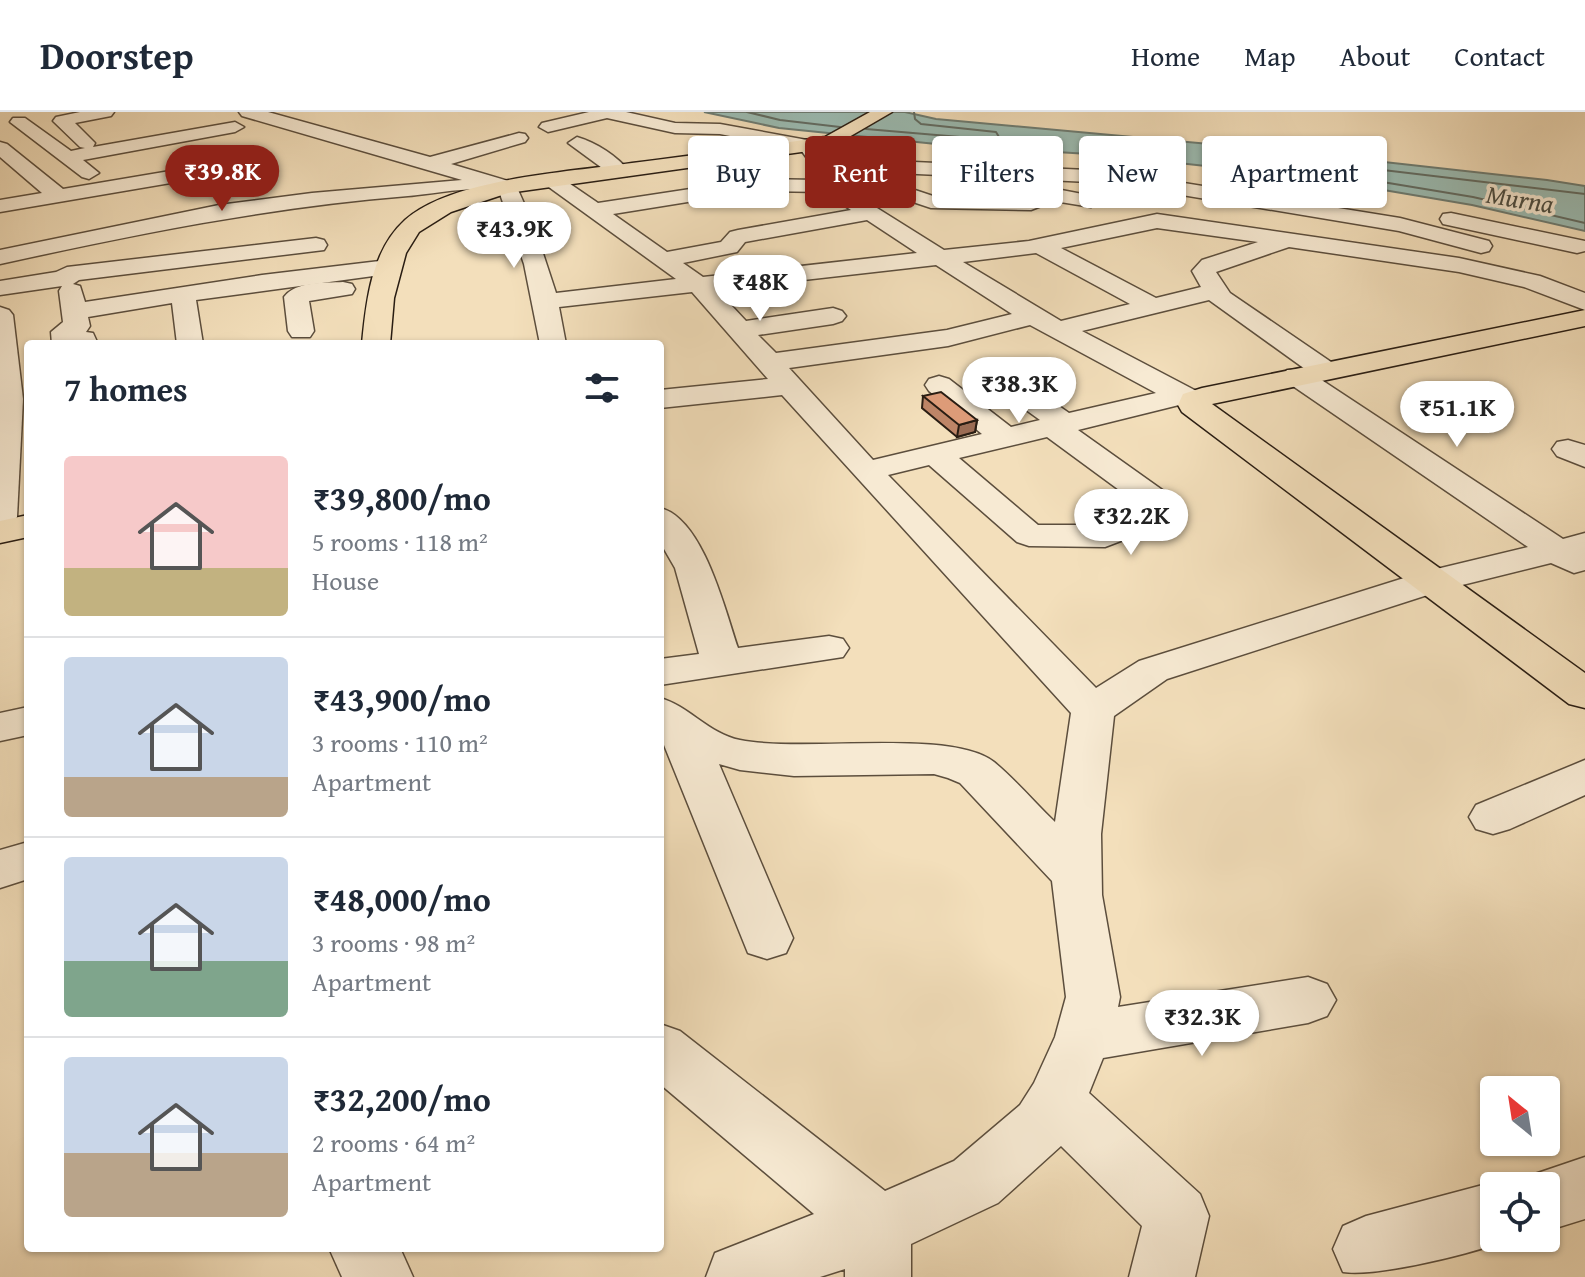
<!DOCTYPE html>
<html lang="en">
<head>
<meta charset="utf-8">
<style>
  body { margin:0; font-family:"Gentium Book Plus",serif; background:#f6f6f7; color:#1f2937; height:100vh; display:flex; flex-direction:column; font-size:30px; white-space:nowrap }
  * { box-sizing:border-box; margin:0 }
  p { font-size:26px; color:#747a83 }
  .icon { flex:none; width:44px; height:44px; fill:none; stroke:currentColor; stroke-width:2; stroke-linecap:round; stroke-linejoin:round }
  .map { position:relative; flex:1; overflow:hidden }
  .side { position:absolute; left:24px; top:228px; width:640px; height:912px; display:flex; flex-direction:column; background:#fff; border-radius:8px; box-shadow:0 2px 6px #0004 }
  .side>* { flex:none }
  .hud { position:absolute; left:688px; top:24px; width:760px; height:72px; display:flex; gap:16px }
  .needle { width:52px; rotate:330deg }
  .tools { position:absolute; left:1480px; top:964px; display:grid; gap:16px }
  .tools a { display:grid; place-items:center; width:80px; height:80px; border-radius:8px; background:#fff; box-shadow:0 2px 6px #0004; font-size:40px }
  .price { position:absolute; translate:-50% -68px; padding:0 18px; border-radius:28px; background:#fff; color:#222; font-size:26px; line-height:52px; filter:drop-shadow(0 2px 4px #0008) }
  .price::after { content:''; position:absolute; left:50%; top:48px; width:24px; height:18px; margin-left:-12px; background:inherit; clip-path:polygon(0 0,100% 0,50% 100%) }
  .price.on { background:#8f2418; color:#fff }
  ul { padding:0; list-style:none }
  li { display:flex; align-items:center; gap:24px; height:200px; padding:0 40px }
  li+li { border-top:2px solid #e0e1e3 }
  li span { display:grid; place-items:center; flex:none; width:224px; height:160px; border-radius:8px; color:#555 }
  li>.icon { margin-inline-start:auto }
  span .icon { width:96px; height:96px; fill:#fffc; stroke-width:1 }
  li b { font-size:34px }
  h2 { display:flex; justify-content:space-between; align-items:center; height:96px; padding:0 40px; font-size:34px }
  .chip { padding:0 28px; border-radius:8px; background:#fff; box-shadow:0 2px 6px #0004; font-size:28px; line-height:72px }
  .chip.on { background:#8f2418; color:#fff }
  header { display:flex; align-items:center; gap:48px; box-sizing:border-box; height:112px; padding:0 40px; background:#fff; border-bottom:2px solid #e0e1e3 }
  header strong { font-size:38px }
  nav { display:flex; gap:44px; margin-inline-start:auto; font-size:28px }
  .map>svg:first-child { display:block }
</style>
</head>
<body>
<header>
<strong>Doorstep</strong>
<nav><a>Home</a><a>Map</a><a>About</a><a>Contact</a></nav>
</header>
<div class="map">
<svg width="1585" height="1165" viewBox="0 0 1585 1165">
  <rect width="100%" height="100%" fill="#f3dfbb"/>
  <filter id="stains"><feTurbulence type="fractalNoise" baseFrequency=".0025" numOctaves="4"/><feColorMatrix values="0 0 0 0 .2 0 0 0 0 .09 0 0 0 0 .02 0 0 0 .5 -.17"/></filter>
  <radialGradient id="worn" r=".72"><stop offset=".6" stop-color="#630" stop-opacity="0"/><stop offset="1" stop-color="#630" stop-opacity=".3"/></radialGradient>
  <!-- water -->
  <polygon fill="#9bbcb3" stroke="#6d7c73" stroke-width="2" points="704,0 905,0 936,7 1276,38 1547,68 1585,74 1585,119 1472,93 1307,65 1105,43 946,33 779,16"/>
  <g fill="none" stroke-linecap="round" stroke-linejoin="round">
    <!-- shore -->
    <g stroke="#626c63" stroke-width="2">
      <polyline points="747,0 780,8 840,15"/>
      <polyline points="866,17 995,28 999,25 996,20 921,12 915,7 914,0"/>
      <polyline points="1585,82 1299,48 1295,52 1298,56 1473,85 1585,111"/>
    </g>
    <defs>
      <g id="minor">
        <polygon points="80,0 114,0 111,4 75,11 95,31 93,35 235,10 244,15 235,20 83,48 99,61 89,67 82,65 10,10 13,6 25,6 71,39 85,36 80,35 53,9 56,5"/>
        <path d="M239,0H268L430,45L519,21L525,22L528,26L525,30L451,52L515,71L534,114L556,181L676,167L546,73L543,69L546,65H560L598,91L756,67L817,68L812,53L801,38L720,22L675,21L607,6L548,20L539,15L542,11L589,0H626L675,11L720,12L807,28L814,30L827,46L1110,59L1400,106L1489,129L1492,134L1489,139L1481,141L1399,119L1110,71L833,58L838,71L850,79L915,78L933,84L1028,85L1051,76L1098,85L1101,89L1091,95L1054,89L1031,98L931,96L913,90L869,91L944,138L1029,129L1157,102L1459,146L1540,164L1585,181V198L1524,175L1459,160L1289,135L1216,160L1230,181L1334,252L1338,258L1334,264L1317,265L1563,427L1585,421V458L1574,461L1551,451L1446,477L1167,567L1114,604L1101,722L1102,783L1120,885L1118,895L1308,865L1327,872L1336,888L1327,904L1308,911L1103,946L1089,981L1200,1082L1209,1104L1195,1165H1129L1142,1114L1061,1034L998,1091L911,1132V1165H845V1157L820,1165H706L715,1141L814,1102L660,972V912L680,919L885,1079L954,1049L1020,993L1034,971L1055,925L1066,885L1052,769L960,671L948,666L934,662L794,664L740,658L719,652L793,826L786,841L767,847L748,841L660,623V586C689,594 709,622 740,628C804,641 950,616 994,650C1016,668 1035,691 1055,710L1071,601L782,283L660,296V278L768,267L692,180L559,195L566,232H540L524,152L499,79C476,73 433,82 408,84C270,95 136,122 0,152V138L219,93L312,81L462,68L242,4ZM756,79L824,80L851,98L738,118L730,120L721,130L667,140L613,102ZM867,108L917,141L703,165L683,151L737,140L745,130ZM1157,116L1258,130L1202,148L1192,159L1201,175L1156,186L1061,136ZM1036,141L1130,192L1061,209L963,150ZM936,153L1012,202L947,218L776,241L758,223L833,212L842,209L846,204L842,199L833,196L746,209L717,178ZM1209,188L1305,257L1287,258L1283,264L1287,270L1528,435L1420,461L1139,549L1096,576L888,363L929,353L1017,430L1029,434L1105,435L1176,408L1181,401L1175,387L1078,318L1179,293L1194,298L1204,295L1209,289L1204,283L1082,219ZM1030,213L1156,281L1069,301L1013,262L1003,259L993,262L989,268L993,274L1040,308L1011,315L949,267L939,264L929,267L925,273L929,279L982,322L873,348L789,256L948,234ZM1047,325L1145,397L1101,413H1038L959,346Z"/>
        <path d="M577,25C597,31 617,44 630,60L627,64H613L568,31Z"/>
        <polygon points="0,30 7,32 63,77 265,43 275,49 265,55 0,100 0,88 42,81 0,45"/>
        <polygon points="1451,101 1585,129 1585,139 1577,141 1443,112 1440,107 1443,102"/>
        <polygon points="316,126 324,128 327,133 324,138 79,168 73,172 80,174 85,190 262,163 388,148 396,150 400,155 396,160 388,162 196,188 203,232 177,232 172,191 88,205 90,214 86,220 93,221 98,232 52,232 51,220 63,210 59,179 62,174 0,183 0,169 56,160 67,155"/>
        <path d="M343,170L352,172L355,177L352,182L309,189L314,219L310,225H292L288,219L284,185C296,169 324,171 343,170Z"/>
        <polygon points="0,195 9,198 13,203 23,287 17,405 12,412 0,415"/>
        <polygon points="1568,328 1585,333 1585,355 1557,344 1552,337 1557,330"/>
        <path d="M660,396C703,406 725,498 738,536L829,524L843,527L849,536L843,545L660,573V547L699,542L675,456L660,430Z"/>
        <polygon points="28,595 28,623 0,629 0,601"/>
        <polygon points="1585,648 1585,683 1510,717 1493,722 1476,717 1469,705 1476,693"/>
        <polygon points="28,730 28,767 0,776 0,738"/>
        <polygon points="1585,1045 1585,1107 1546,1119 1546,1074 1520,1074 1523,1066"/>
        <path d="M1494,1070L1503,1074H1494V1126H1513C1475,1141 1379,1165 1343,1160L1333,1137L1343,1114L1366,1104Z"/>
        <polygon points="329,1136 400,1136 413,1165 342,1165"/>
      </g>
      <g id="major">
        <path d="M870,0H892L830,36L508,81L451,100L419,120L406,141L394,186L390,232H362C366,190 371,139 405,108C452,66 571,60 632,51C697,43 761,34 825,25Z"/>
        <polygon points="1585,198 1585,214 1212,292 1585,561 1585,596 1569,592 1182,300 1178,293 1183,282 1202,276"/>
        <polygon points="28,403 28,425 0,431 0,409"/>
      </g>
    </defs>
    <!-- minor casing -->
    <use href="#minor" stroke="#5c4e3d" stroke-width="3"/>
    <!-- major casing -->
    <use href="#major" stroke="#291d13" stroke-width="3"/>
    <!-- minor -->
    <use href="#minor" fill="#f7ead3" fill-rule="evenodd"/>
    <!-- major -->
    <use href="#major" fill="#f3dfbb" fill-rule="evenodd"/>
  </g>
  <!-- wall -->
  <polygon fill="#be8567" stroke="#291d13" stroke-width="2" points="923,284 977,308 975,320 957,325 922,296"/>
  <!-- shaded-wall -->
  <polygon fill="#9b6c54" stroke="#291d13" stroke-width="2" points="977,308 975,320 957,325 959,313"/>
  <!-- building -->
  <polygon fill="#dd9b78" stroke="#291d13" stroke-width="2" points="941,280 977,308 959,313 923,284"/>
  <g text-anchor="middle" stroke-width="7" stroke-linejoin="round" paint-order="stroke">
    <!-- far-water labels -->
    <g font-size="26" font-style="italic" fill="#4b4d43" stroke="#f7ead3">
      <text transform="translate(1520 87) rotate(9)" y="9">Murna</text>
    </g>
  </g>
  <rect width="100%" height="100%" filter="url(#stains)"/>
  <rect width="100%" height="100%" fill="url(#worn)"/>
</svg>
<div class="tools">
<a><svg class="needle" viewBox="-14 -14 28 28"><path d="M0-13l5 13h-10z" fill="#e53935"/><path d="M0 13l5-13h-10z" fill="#747a83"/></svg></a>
<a><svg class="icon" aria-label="locate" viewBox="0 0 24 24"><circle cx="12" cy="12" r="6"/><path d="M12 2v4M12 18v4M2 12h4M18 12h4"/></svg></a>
</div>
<b class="price on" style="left:222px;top:101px">₹39.8K</b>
<b class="price" style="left:514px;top:158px">₹43.9K</b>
<b class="price" style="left:760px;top:211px">₹48K</b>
<b class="price" style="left:1019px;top:313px">₹38.3K</b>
<b class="price" style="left:1457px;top:337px">₹51.1K</b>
<b class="price" style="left:1131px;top:445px">₹32.2K</b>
<b class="price" style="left:1202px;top:946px">₹32.3K</b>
<div class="hud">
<a class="chip">Buy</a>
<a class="chip on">Rent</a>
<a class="chip">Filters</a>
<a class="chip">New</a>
<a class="chip">Apartment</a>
</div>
<section class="side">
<h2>7 homes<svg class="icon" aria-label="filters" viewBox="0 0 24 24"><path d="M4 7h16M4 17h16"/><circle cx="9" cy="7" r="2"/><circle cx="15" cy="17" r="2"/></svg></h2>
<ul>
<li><span style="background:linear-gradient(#f6c9c9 70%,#c2b280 0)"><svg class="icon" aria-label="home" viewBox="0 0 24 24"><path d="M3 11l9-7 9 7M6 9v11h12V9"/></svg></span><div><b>₹39,800/mo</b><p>5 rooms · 118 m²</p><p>House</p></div></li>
<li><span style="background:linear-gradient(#c9d6e8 75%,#b9a48a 0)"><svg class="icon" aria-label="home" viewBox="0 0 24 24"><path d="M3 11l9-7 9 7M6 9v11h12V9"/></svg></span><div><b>₹43,900/mo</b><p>3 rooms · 110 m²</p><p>Apartment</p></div></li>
<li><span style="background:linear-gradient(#c9d6e8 65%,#7fa58c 0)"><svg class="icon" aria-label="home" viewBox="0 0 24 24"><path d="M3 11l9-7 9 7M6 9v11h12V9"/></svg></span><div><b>₹48,000/mo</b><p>3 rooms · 98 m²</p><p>Apartment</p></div></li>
<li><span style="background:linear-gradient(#c9d6e8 60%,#b9a48a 0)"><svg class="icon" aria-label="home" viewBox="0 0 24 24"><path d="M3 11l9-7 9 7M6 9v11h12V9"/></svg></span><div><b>₹32,200/mo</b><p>2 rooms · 64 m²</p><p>Apartment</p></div></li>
</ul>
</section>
</div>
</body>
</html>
